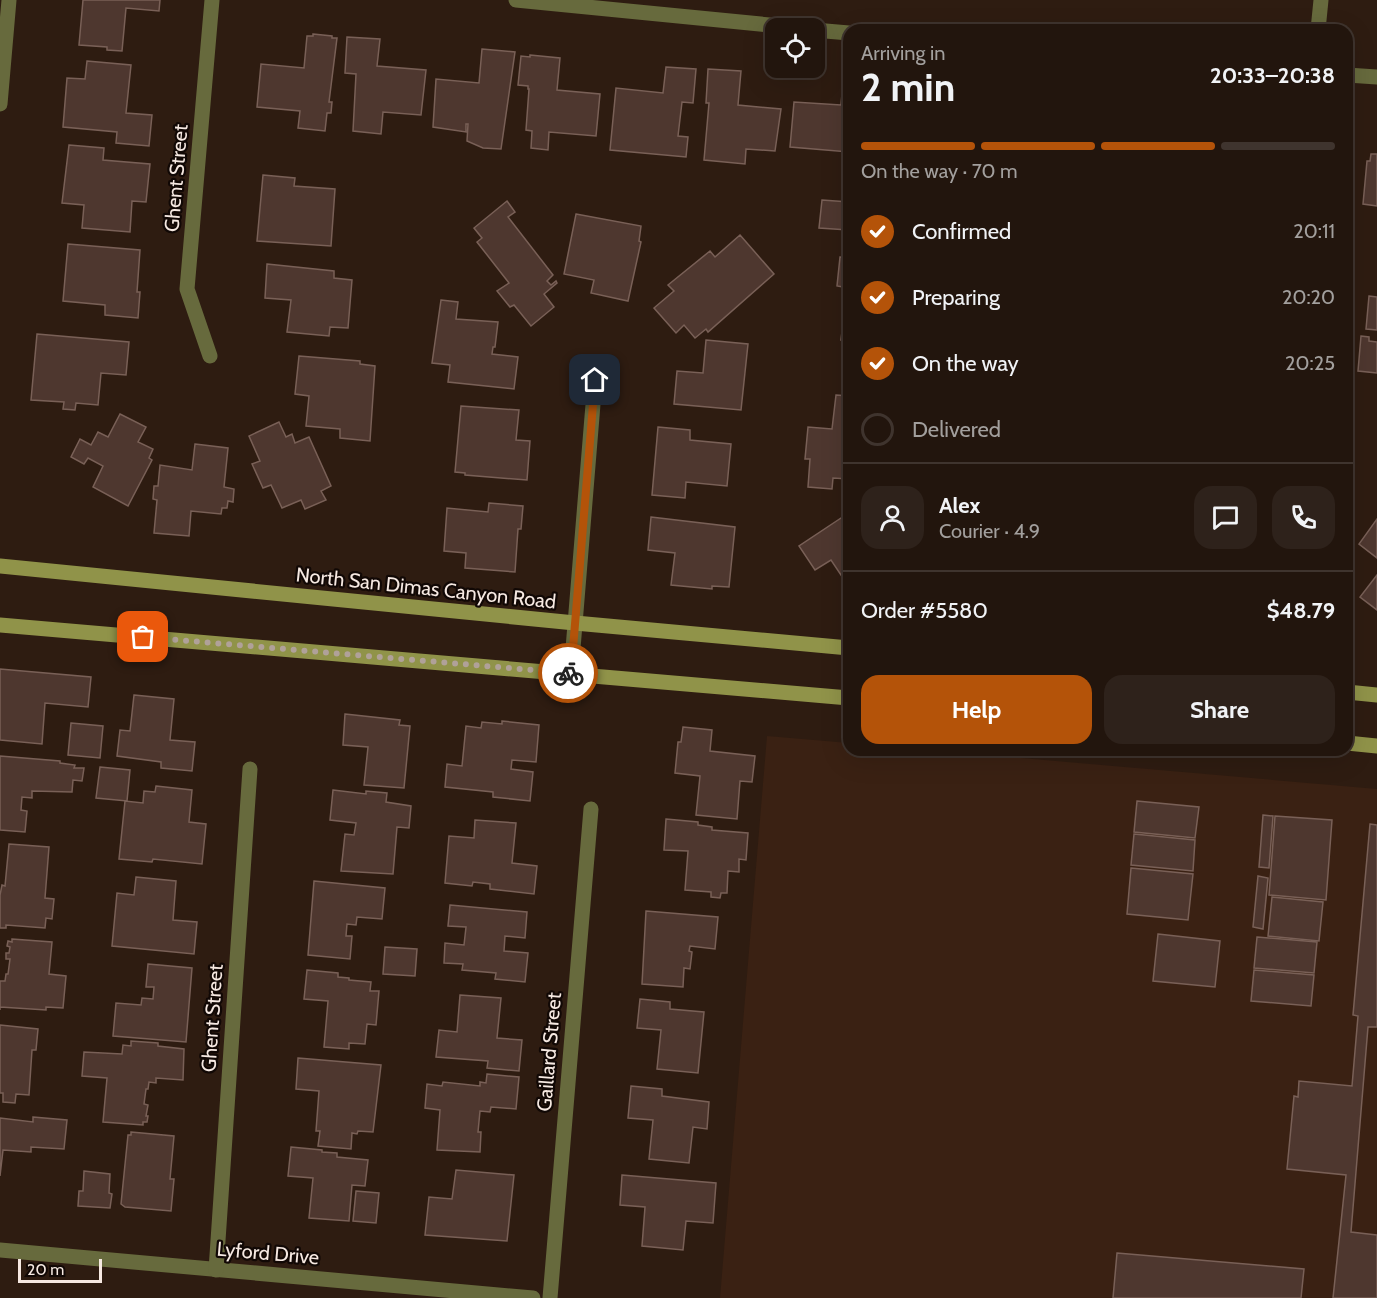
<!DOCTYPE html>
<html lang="en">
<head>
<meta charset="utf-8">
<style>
  body { margin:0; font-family:Cabin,sans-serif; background:#2e221b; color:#f1f3f6; height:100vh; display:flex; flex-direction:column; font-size:22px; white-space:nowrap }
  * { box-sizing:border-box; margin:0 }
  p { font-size:20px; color:#a29f9d }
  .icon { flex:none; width:33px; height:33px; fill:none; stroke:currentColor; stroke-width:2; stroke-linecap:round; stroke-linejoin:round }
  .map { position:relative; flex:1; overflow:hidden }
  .panel { position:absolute; left:843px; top:24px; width:510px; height:732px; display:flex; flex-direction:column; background:#22150d; border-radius:18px; box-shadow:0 6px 24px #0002,0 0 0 2px #3f342e }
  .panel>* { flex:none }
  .tools { position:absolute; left:765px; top:18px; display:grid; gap:12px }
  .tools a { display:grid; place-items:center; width:60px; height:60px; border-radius:12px; background:#22150d; box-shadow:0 6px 24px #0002,0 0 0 2px #3f342e; font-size:30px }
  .scale { position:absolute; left:18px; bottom:15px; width:84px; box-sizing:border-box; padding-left:6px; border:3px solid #f6e9e2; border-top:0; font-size:16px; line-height:21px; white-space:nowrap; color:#f6e9e2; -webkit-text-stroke:4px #110805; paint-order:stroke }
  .pin { position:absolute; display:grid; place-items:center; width:51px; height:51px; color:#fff; margin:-26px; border-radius:12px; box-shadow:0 3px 9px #0006 }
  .courier { position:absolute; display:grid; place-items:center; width:60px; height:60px; margin:-30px; border:4px solid #b45309; border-radius:50%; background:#fff; color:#222; box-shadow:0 2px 8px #0007 }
  .summary em { font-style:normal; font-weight:800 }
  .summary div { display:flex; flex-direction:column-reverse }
  .summary { display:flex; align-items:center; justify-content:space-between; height:102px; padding:0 18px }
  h1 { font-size:39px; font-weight:800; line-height:45px }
  .bar { display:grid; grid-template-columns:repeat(4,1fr); gap:9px 6px; align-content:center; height:72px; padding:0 18px }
  .bar i { height:8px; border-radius:4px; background:#3f342e }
  .bar .active { background:#b45309 }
  .bar p { grid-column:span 4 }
  .line { display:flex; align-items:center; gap:15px; padding:0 18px; border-top:2px solid #3f342e }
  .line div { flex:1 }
  .round { display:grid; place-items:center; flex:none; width:63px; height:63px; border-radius:18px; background:#2e221b }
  ol { padding:0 18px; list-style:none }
  li { display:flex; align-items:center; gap:18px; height:66px }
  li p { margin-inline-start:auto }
  li .icon { padding:6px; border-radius:50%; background:#b45309; color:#fff; stroke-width:4 }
  li:last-child { color:#a29f9d }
  li i { width:33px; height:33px; border:3px solid #3f342e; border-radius:50% }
  .action { display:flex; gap:12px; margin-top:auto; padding:12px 18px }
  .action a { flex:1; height:69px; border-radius:18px; background:#b45309; color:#fff; font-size:24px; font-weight:800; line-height:69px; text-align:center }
  .action a+a { background:#2e221b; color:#f1f3f6 }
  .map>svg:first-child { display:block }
</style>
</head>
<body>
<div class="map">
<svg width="1377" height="1298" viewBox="0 0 1377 1298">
  <rect width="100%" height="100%" fill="#2e1c11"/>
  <!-- built -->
  <path fill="#3a2113" d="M767,736L849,743V750H929L1377,789V1298H720Z"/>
  <!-- building -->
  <g fill="#4e372f" stroke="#796057" stroke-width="1.5">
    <path d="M83,0H160L159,11L126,8L122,51L107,50V47L79,45Z"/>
    <path d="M313,34L332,36V38H337L329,102H332L331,113H327L325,131L298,128L300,111L257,107L261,64L304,68L307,36H313Z"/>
    <path d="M347,37L380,39L377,66L426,70L421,115L383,112L381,134L353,131L356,74L345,73Z"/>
    <path d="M482,49L515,52L501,149L483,148L467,141L468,124H466V132L433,127L436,79L479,83Z"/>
    <path d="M530,55L560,58L557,90L600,94L596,136L549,132L548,150L531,148L532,131L526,130L529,89H528V86L518,85L521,56L530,57Z"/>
    <path d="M87,61L131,65L126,113L152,115L149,146L116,143L117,132L63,127L67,78L85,79Z"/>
    <path d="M666,67L696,69L693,103L682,102L678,136L688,137L686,157L610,150L616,88L663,93Z"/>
    <path d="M708,69L741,71L738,105L781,109L775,151L746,149L745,164L704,160L709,103H706Z"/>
    <path d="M843,82L849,83V152L790,147L794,102L841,105Z"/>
    <path d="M69,145L104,148L103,160L150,164L146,202L132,201L130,232L82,228L84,205L62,203Z"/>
    <path d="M1371,154H1377V206L1363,204L1367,161H1370Z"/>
    <path d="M263,175L295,178L294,186L335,189L331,246L257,241Z"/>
    <path d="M822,200L849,202L848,230L819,228Z"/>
    <path d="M507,201L515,212L508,217L553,275L547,281L551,285L556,281L557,283L544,294L554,307L531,326L514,305L510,307L497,291L509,283L477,242L482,238L474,228Z"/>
    <path d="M576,214L641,226L639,241L641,242L628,301L591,293L594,280L564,274Z"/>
    <path d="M740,235L774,274L708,332L706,329L695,338L684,325L676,333L654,308L674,291L668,285L710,251L715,257Z"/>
    <path d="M68,244L140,250L137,292H140L138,318L105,315V305L63,301Z"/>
    <path d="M840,257L849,258V288L837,286Z"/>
    <path d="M267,264L334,271V278L352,280L348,328L330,327L329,336L287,332L291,300L265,298Z"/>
    <path d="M1369,296L1377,297V330L1366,329Z"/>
    <path d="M441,300L458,302L456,319L498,322L495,347H493L492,354L518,357L514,389L448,382L450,365L432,363Z"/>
    <path d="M844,314L849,315V340H841Z"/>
    <path d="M37,334L129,342L126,375L101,373L98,405L76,403L75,410L63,409L64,402L31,400Z"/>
    <path d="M1361,336L1369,337V341L1377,342V373L1358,371Z"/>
    <path d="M706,340L748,344L741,410L674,404L677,371L703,373Z"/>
    <path d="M299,356L360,361V364L375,366L370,441L340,438V429L306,426L309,396L295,394Z"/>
    <path d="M836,395L849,396V479L833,478L832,489L808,487L810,459H805L808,427L832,429Z"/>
    <path d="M461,406L519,410L516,440L530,441L527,480L465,475V473L455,472Z"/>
    <path d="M120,414L146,427L138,442L153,449L149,458L152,460L128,506L93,487L103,466L88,458L84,464L71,457L80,439L91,445L98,432L108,437Z"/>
    <path d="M279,422L286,437L292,434L295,443L309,437L331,486L321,491L326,500L305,509L301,500L282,508L271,485L263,488L252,464L260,461L249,436Z"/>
    <path d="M658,427L690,430V440L731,444L727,486L686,482L685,498L652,495Z"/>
    <path d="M195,444L228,448L224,487L234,489L233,502L228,501L227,508H222L221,514L191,511L189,536L154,533L157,500L153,499L154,486H158L160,465L192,470Z"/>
    <path d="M489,503L523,506L521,529H518L515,572L465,568L466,553L444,551L447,508L488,512Z"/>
    <path d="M849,508V587L831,560L815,570L799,546L844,516L849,511Z"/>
    <path d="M651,517L735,527L729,587L712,586V589L671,585L675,553L648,550Z"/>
    <path d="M1377,519V558L1359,544Z"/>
    <path d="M1377,575V610L1360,597Z"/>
    <path d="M0,669L91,677L88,707L45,703L42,744L0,740Z"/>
    <path d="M134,695L174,699L170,740L195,742L192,771L161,768V762L117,756L120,730L130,731Z"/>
    <path d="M345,714L400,720L399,725L410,726L404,788L364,785L368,747L343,745Z"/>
    <path d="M502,721L539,725L536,762L512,760L511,769L533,772L530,801L493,797V792L445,787L447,764L462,766L466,726L481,728L482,722L502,724Z"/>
    <path d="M71,723L103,726L100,758L68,755Z"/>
    <path d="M683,727L712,730L710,751L755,756L752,782L740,781L737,819L696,815L700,776L675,773L678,742H681Z"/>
    <path d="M0,756L60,761V763L75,765L74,768H84L82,781L73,780L72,792L32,791V798L22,797L21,810L27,811L25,832L0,830Z"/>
    <path d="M100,767L130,770L127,801L96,798Z"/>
    <path d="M156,786L192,790L189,822L206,824L202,864L153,859L152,862L119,859L125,801L143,803L144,791L155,792Z"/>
    <path d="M333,790L366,794V791L387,793L386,802L411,806L409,828L397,827L393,874L341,871L345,834L354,835L356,823L330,820Z"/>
    <path d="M1137,801L1199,807L1195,838L1134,832Z"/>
    <path d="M1263,815L1273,816L1269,868L1259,867Z"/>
    <path d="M1275,816L1332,820L1326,900L1269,895Z"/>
    <path d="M666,819L698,822V825L712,827V830L748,833L746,860L739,859V872L728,871L727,893H721L720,898L711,897V892L685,890L688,851L664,850Z"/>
    <path d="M475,820L516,823L512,863L537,866L534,894L490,889V884L473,882L472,886L445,883L449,836L474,838Z"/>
    <path d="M1370,824L1377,825V1027H1368L1351,1232L1377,1235V1298H1333L1346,1175L1287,1169L1294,1096L1298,1097L1299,1081L1352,1086L1358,1016L1353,1015Z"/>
    <path d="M1134,834L1195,840L1193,871L1131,865Z"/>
    <path d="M9,844L49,847L45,898L54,899L52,919L46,918L45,928L6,925V928H0V895L2,885L5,886Z"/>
    <path d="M1131,868L1193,874L1188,920L1127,914Z"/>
    <path d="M1258,876L1268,878L1263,929L1253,927Z"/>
    <path d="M136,877L176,881L173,920L197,922L194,954L112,946L117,893L134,895Z"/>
    <path d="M314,881L385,888L382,919L357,917L356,925L347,924L346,936H352L350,959L308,955Z"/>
    <path d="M1272,897L1323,902L1319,941L1268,936Z"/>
    <path d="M450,905L527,912L525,938L505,936L504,951L528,953L525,982L495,979L496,973L462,970L463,964L444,963L445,943L464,945L466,927L448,926Z"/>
    <path d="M646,911L718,917L715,949L690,946L689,951L692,952L690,969L684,968L683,987L642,984Z"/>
    <path d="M1158,934L1220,941L1215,987L1153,981Z"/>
    <path d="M1257,937L1317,942L1314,973L1254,968Z"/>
    <path d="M12,939L52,942L49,974L66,976L63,1008L46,1007V1010L0,1007V1010V981H5L6,974H8L10,959H6V953H9L10,947L7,946L8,941L12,942Z"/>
    <path d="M385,947L417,949L415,976L383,974Z"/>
    <path d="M148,964L192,968L186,1042L113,1036L116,1003L141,1005L142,998L153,999L154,987H146Z"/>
    <path d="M307,970L338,973V977L349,978V980L371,982L370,991H379L376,1025L367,1024L365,1044L349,1043V1049L324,1047L328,1001L304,999Z"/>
    <path d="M1254,970L1314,975L1311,1006L1251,1001Z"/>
    <path d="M460,995L501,998L497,1038L522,1040L519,1071L487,1068L488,1061L436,1057L439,1030L457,1032Z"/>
    <path d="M640,999L670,1002V1009L704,1012L698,1073L657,1069L661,1030L637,1028Z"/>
    <path d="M0,1025L38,1029L36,1050H32L29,1095L16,1094L15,1103L3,1102V1093H0Z"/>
    <path d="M131,1041L158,1043V1046L184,1049L183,1080L156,1078V1083L149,1082L148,1089H146L144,1104L148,1105L146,1116H148L147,1122H143V1125L103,1122L107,1078L82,1076L84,1052L122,1054L123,1045L131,1046Z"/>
    <path d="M298,1058L381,1065L373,1132L358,1131L357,1134L352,1133L351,1149L318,1146L320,1131H316L319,1091L296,1089Z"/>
    <path d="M487,1074L519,1077L516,1109L491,1107L490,1112L480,1111L478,1132H481L480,1152L437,1150L440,1110L425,1108L427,1084L442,1086L443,1082L480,1086V1082L486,1083Z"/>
    <path d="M631,1086L662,1089V1096L709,1102L707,1129L693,1127L689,1163L649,1159L653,1120L628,1118Z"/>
    <path d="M33,1117L67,1120L64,1149L31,1147V1152L3,1150L0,1176V1118L33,1122Z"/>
    <path d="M131,1132L174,1136L170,1179H174L171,1211L125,1207L121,1204L128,1135H131Z"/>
    <path d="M291,1147L322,1150V1152L337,1153V1157L368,1160L365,1186L352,1185L349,1221L309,1218L313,1178L288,1176Z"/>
    <path d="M456,1170L514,1175L507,1241L425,1235L429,1197L452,1199Z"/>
    <path d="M84,1171L110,1174L109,1193L112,1194L110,1208L78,1206L79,1191H83Z"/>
    <path d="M622,1175L716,1183L713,1223L686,1221L683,1250L642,1246L645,1207L620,1205Z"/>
    <path d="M356,1191L379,1193L376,1223L353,1221Z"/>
    <path d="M1117,1253L1304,1269L1301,1298H1113Z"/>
  </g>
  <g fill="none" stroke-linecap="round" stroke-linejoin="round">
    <!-- minor -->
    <g stroke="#676a3d" stroke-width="15">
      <path d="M516,0L801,28"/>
      <path d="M814,30L849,33"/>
      <path d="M1318,30L1321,0"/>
      <path d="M1347,75L1377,77"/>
      <path d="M210,356L187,289L212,0"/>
      <path d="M571,673L595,380"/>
      <path d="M0,1250L533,1298"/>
      <path d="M216,1270L250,769"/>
      <path d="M550,1298L591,809"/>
    </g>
    <!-- tertiary -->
    <path stroke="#676a3d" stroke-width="15" d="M0,104L9,0"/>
    <!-- secondary -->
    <g stroke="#909349" stroke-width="15">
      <path d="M0,566L575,623L849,648"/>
      <path d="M0,625L849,698"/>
      <path d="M1347,692L1377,695"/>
      <path d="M1347,743L1377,746"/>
    </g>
  </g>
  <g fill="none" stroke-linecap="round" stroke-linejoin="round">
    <!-- done -->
    <path stroke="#b0a199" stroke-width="6" stroke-dasharray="0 10.8" d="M143,637L568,673"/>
    <!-- route -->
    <path stroke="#b45309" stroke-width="8" d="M568,673H571L595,380"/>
  </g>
  <g text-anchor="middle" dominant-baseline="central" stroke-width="4.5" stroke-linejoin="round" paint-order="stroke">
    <!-- street labels -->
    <g font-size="20" fill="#f6e9e2" stroke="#110805">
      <text transform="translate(176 178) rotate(-85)">Ghent Street</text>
      <text transform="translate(426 588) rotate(6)">North San Dimas Canyon Road</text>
      <text transform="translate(212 1018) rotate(-86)">Ghent Street</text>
      <text transform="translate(549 1052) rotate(-85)">Gaillard Street</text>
      <text transform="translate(268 1253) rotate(5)">Lyford Drive</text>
    </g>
  </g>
</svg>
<div class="tools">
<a><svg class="icon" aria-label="locate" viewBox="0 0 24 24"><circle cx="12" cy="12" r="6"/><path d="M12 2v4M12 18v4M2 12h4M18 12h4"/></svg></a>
</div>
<div class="scale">20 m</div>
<div class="pin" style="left:143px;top:637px;background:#ea580c"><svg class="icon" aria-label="bag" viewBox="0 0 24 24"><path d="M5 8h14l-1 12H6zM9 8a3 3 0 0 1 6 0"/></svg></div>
<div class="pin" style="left:595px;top:380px;background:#1f2937"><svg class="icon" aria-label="home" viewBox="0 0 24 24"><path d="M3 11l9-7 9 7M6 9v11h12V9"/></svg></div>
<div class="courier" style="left:568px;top:673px"><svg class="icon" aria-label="bike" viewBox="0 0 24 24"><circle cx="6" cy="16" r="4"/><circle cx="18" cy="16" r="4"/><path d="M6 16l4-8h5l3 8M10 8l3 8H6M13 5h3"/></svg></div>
<section class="panel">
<div class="summary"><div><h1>2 min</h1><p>Arriving in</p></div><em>20:33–20:38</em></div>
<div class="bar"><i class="active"></i><i class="active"></i><i class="active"></i><i></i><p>On the way · 70 m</p></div>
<ol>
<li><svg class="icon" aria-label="check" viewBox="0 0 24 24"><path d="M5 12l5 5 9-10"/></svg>Confirmed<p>20:11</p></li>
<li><svg class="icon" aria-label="check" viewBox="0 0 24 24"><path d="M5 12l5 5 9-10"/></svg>Preparing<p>20:20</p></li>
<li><svg class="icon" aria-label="check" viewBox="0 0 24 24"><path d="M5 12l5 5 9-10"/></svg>On the way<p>20:25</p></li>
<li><i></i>Delivered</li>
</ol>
<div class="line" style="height:108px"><a class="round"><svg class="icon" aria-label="person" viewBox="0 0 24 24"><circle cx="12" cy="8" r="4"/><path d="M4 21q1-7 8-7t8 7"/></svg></a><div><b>Alex</b><p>Courier · 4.9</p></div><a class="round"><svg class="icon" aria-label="chat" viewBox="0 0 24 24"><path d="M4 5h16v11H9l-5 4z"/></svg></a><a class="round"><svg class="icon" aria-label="phone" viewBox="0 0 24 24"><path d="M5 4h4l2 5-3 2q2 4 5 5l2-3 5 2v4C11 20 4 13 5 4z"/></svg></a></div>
<div class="line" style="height:78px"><div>Order #5580</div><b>$48.79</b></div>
<div class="action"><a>Help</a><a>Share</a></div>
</section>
</div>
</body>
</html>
